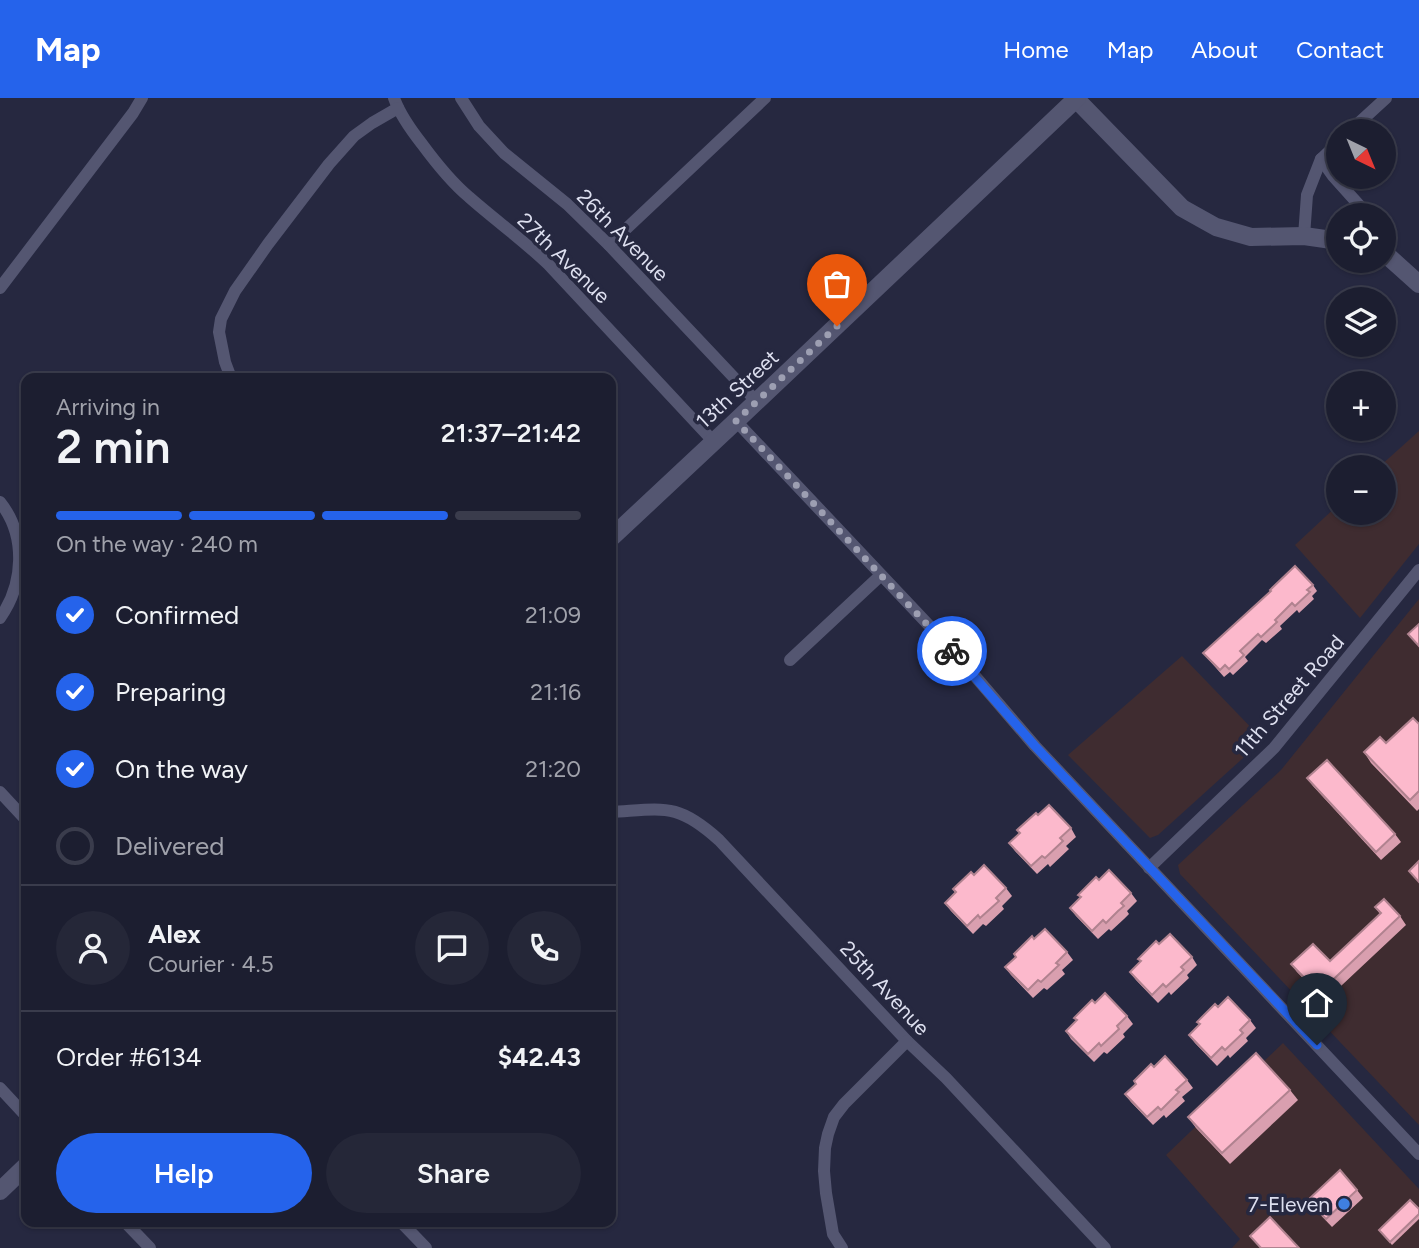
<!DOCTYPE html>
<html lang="en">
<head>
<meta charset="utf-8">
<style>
  body { margin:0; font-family:Figtree,sans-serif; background:#252738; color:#f1f3f6; height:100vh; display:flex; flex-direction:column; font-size:26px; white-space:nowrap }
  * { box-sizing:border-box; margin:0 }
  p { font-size:23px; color:#a0a2ab }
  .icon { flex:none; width:38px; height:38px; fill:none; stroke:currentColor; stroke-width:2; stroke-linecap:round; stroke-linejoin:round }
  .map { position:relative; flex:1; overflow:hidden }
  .side { position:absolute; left:21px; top:275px; width:595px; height:854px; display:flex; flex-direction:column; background:#1c1e30; border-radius:14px; box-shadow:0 2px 5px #0004,0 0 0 2px #3a3c4c }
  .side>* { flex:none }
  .needle { width:46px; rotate:137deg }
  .buttons { position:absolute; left:1326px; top:21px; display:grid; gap:14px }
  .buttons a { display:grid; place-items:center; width:70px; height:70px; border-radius:50%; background:#1c1e30; box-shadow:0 2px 5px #0004,0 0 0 2px #3a3c4c; font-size:35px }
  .pin { position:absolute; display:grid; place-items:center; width:60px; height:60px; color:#fff; margin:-72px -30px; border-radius:50% 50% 50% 0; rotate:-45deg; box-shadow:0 0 7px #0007 }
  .pin .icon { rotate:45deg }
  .courier { position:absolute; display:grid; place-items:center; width:70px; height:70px; margin:-35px; border:5px solid #2563eb; border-radius:50%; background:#fff; color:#222; box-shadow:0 2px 9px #0007 }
  .head em { font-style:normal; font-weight:600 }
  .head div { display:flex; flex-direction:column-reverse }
  .head { display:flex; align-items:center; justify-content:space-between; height:119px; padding:0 35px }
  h1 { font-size:46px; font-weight:600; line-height:52px }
  .bar { display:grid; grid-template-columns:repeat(4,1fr); gap:10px 7px; align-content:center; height:84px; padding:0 35px }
  .bar i { height:9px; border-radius:5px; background:#3a3c4c }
  .bar .on { background:#2563eb }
  .bar p { grid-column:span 4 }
  .line { display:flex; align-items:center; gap:18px; padding:0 35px; border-top:2px solid #3a3c4c }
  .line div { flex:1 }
  .round { display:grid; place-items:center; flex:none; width:74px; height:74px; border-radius:37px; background:#252738 }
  ol { padding:0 35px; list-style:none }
  li { display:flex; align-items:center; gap:21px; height:77px }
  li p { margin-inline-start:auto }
  li .icon { padding:7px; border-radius:50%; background:#2563eb; color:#fff; stroke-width:4 }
  li:last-child { color:#a0a2ab }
  li i { width:38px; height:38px; border:4px solid #3a3c4c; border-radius:50% }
  .action { display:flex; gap:14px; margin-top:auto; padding:14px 35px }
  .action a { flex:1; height:80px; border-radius:42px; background:#2563eb; color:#fff; font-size:28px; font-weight:600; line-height:80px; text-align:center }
  .action a+a { background:#252738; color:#f1f3f6 }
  header { display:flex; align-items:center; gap:42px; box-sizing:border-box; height:98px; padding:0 35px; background:#2563eb; color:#fff }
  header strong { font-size:33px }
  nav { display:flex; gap:38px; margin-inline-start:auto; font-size:24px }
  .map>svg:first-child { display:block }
</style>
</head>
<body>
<header>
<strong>Map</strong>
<nav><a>Home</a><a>Map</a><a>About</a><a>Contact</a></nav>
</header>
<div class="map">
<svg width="1419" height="1150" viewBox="0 0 1419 1150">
  <rect width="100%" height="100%" fill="#262840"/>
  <!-- commercial -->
  <g fill="#3f2c30">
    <path d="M1419,333V446L1360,520L1295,447L1339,406V415H1384V369H1379Z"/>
    <path d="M1419,501V1027L1180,776L1178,767L1281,672Z"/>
    <path d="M1182,558L1263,642L1158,737L1150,740L1068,657Z"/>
    <path d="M1283,945L1419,1091V1150H1232L1240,1141L1166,1057Z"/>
  </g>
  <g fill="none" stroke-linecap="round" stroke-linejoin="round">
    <!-- street -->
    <g stroke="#545671" stroke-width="12">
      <path d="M394,0C400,17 411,32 422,46C436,65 451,84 469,99C495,122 523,142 548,166L714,344"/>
      <path d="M461,0L479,28L504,55L567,106L609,147L757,304"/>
      <path d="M1350,33L1386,0"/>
      <path d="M1321,61L1333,78L1368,117"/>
      <path d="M1384,135L1390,160"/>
      <path d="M1304,138L1307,97L1321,61L1339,44"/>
      <path d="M609,147L765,0"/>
      <path d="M0,190L133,15L142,0"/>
      <path d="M231,280L225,264L219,234L221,221L235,193L268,146L329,66L354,38L372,25L398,10"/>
      <path d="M736,323L956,556L1035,648L1419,1056"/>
      <path d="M0,404C27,438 24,486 0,520"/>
      <path d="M790,562L880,478"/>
      <path d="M0,694L26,722"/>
      <path d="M611,714C664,711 677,704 719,742L907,943L946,980L1105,1150"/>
      <path d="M1149,770L1274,650L1419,472"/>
      <path d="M0,990L26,1018"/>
      <path d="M125,1124L150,1150"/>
      <path d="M401,1124L426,1150"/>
      <path d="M842,1150L833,1136L826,1095L824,1073L825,1050L828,1036L834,1019L844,1006L907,943"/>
    </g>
    <!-- secondary -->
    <g stroke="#545671" stroke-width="18">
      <path d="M1075,0L1182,110L1216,129L1251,139L1304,138L1339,143"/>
      <path d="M1384,158L1390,160L1419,186"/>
      <path d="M611,440L736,323L1077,0"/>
      <path d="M0,1093L26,1068"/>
    </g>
  </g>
  <!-- wall -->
  <g fill="#d99faf">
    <path d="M1313,487L1317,493L1312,498L1314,501L1299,515L1297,512L1280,528L1282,531L1266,545L1262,542L1245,559L1248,563L1233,577L1230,574L1224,579L1203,555Z"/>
    <path d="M1419,626V711L1417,713L1371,665L1364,654L1386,645Z"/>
    <path d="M1307,680L1395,736L1401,744L1381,762L1313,688Z"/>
    <path d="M1071,730L1076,739L1066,748L1069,751L1050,769L1048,766L1037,776L1015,753L1009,745L1020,735L1017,732Z"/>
    <path d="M974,777L1006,790L1012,798L1002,808L1004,811L986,828L983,826L973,836L951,813L945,805L955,795L953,791Z"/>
    <path d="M1099,782L1131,795L1137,803L1127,813L1129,816L1124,821L1111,833L1109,831L1098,841L1076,818L1070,810Z"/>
    <path d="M1375,809L1400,818L1406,827L1325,903L1297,874L1291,866L1330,863L1380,816Z"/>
    <path d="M1034,841L1067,854L1073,862L1062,872L1065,876L1047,892L1044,890L1033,900L1011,877L1005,869Z"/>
    <path d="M1159,846L1192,859L1197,867L1187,877L1189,880L1171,897L1169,894L1158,905L1136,882L1130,874Z"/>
    <path d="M1095,905L1127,918L1133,926L1123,936L1125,939L1107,956L1104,954L1094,964L1071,941L1066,933Z"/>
    <path d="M1218,909L1250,922L1256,930L1246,940L1248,943L1230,960L1228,957L1217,968L1195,945L1189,937L1199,927L1197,924Z"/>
    <path d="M1154,969L1187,982L1193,990L1182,999L1185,1003L1166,1020L1164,1017L1153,1027L1131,1004L1125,996Z"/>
    <path d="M1290,992L1298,1002L1230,1066L1196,1030L1188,1019Z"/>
    <path d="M1357,1092L1363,1100L1332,1129L1314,1110L1308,1102Z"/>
    <path d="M1419,1111V1121L1392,1147L1381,1134Z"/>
  </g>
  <!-- building -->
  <g fill="#fcb9cc" stroke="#b0828f" stroke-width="2">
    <path d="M1295,468L1313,487L1307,492L1310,494L1295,508L1292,505L1275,522L1277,524L1261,539L1258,536L1240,553L1244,557L1229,571L1225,567L1220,572L1203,555L1271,493L1270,492Z"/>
    <path d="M1419,526V548L1408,536Z"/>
    <path d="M1413,620L1419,626V693L1410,702L1364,654L1380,639L1386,645Z"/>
    <path d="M1327,662L1395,736L1376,754L1307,680Z"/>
    <path d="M1049,707L1071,730L1060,740L1063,743L1045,760L1042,758L1031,768L1009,745L1020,735L1017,732L1036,715L1038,717Z"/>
    <path d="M1419,763V784L1409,773Z"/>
    <path d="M984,767L1006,790L996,800L999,803L980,820L978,817L967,828L945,805L956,794L953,791L971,774L974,777Z"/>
    <path d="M1109,772L1131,795L1121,805L1124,808L1118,813L1106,825L1103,822L1092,833L1070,810L1081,799L1078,797L1096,779L1099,782Z"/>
    <path d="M1384,801L1400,818L1319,895L1291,866L1313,846L1330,863L1381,815L1375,809Z"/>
    <path d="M1045,831L1067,854L1056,865L1059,867L1041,884L1038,882L1028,892L1005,869L1016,859L1014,856L1032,838L1034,841Z"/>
    <path d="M1170,836L1192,859L1181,869L1184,872L1166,889L1163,886L1152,897L1130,874L1141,863L1138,861L1156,843L1159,846Z"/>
    <path d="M1105,895L1127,918L1117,928L1119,931L1101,948L1099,945L1088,956L1066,933L1077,922L1074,920L1092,902L1095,905Z"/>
    <path d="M1228,899L1250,922L1240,932L1243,935L1225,952L1222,949L1211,960L1189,937L1200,926L1197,924L1215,906L1218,909Z"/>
    <path d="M1256,955L1290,992L1222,1055L1188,1019Z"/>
    <path d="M1165,958L1187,982L1176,992L1179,994L1161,1012L1158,1009L1147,1019L1125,996L1136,986L1134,983L1151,966L1154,969Z"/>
    <path d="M1340,1072L1357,1092L1326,1121L1308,1102Z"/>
    <path d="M1410,1102L1419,1111V1116L1390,1144L1379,1132Z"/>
    <path d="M1270,1119L1299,1150H1261L1250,1138Z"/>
  </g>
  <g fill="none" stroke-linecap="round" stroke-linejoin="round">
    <!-- done -->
    <path stroke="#9d9fb2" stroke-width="7" stroke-dasharray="0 12.6" d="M837,228L736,323L952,553"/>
    <!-- route -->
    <path stroke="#2563eb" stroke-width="9" d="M952,553L1035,648L1317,947"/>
  </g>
  <!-- markers -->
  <circle fill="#3f7fe0" stroke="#262840" stroke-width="2.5" cx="1344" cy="1106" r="7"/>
  <g text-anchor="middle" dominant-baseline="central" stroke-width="7" stroke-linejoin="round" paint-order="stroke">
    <!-- street labels -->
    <g font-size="21" fill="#dddfef" stroke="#262840">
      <text transform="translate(623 137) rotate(45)">26th Avenue</text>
      <text transform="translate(564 160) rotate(44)">27th Avenue</text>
      <text transform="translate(737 291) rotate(-43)">13th Street</text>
      <text transform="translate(1289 598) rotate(-49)">11th Street Road</text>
      <text transform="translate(885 890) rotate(47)">25th Avenue</text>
    </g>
    <!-- poi labels -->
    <g font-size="21" fill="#dddfef" stroke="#262840" text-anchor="end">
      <text x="1330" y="1106">7-Eleven</text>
    </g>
  </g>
</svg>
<div class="buttons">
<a><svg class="needle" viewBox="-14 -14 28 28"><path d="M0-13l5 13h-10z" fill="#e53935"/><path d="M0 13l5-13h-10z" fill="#a0a2ab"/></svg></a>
<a><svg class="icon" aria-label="locate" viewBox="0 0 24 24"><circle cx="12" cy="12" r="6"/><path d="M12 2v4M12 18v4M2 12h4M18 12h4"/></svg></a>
<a><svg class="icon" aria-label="layers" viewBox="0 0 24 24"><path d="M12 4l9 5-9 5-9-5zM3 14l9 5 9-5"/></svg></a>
<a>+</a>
<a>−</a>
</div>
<div class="pin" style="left:837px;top:228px;background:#ea580c"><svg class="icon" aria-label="bag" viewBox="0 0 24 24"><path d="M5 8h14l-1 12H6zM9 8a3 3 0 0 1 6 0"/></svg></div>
<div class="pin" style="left:1317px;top:947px;background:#1f2937"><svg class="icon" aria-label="home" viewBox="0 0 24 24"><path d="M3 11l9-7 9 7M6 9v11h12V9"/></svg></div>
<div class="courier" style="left:952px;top:553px"><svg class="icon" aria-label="bike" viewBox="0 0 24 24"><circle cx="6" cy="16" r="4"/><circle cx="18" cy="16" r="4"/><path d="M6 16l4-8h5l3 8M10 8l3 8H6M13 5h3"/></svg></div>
<section class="side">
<div class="head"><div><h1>2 min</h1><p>Arriving in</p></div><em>21:37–21:42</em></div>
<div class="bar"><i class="on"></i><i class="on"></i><i class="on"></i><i></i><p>On the way · 240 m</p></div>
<ol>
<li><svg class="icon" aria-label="check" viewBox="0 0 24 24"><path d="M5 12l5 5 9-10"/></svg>Confirmed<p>21:09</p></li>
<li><svg class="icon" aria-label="check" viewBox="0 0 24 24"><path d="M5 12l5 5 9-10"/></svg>Preparing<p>21:16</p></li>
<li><svg class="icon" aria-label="check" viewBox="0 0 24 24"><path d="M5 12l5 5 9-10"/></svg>On the way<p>21:20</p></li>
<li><i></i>Delivered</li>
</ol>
<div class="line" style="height:126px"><a class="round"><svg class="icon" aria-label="person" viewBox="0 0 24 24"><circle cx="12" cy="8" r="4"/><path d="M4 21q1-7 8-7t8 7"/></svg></a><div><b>Alex</b><p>Courier · 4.5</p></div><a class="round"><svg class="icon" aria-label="chat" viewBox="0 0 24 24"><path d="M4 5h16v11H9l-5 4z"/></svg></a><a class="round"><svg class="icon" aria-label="phone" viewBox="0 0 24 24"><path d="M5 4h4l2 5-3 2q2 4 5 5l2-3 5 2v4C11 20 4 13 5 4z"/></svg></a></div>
<div class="line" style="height:91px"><div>Order #6134</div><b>$42.43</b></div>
<div class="action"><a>Help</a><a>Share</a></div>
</section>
</div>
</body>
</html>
